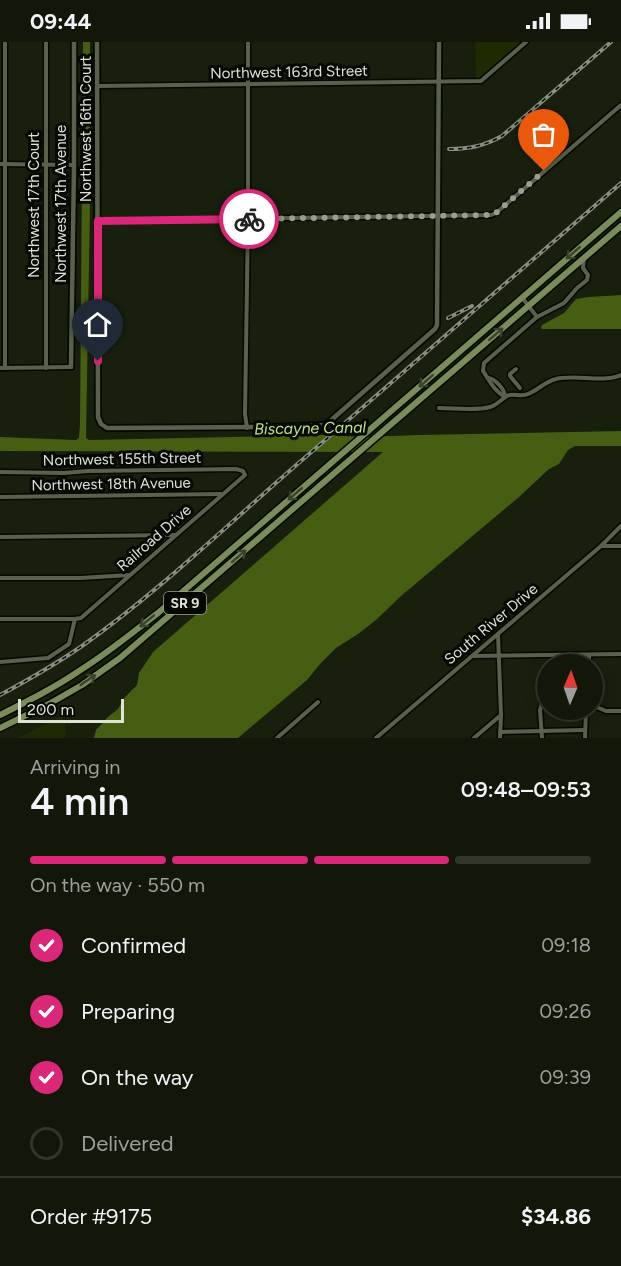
<!DOCTYPE html>
<html lang="en">
<head>
<meta charset="utf-8">
<style>
  body { margin:0; font-family:Figtree,sans-serif; background:#1f2418; color:#f1f3f6; height:100vh; display:flex; flex-direction:column; font-size:22px; white-space:nowrap }
  * { box-sizing:border-box; margin:0 }
  p { font-size:20px; color:#9c9f9c }
  .icon { flex:none; width:33px; height:33px; fill:none; stroke:currentColor; stroke-width:2; stroke-linecap:round; stroke-linejoin:round }
  .map { position:relative; height:696px; overflow:hidden }
  .details { display:flex; flex-direction:column; background:#12170a; flex:1 }
  .details>* { flex:none }
  .needle { width:39px; rotate:2deg }
  .controls { position:absolute; left:537px; top:612px; display:grid; gap:12px }
  .controls a { display:grid; place-items:center; width:66px; height:66px; border-radius:50%; background:#12170a; box-shadow:0 3px 15px #0003,0 0 0 2px #31362b; font-size:30px }
  .scale { position:absolute; left:18px; bottom:15px; width:106px; box-sizing:border-box; padding-left:6px; border:3px solid #dee3d7; border-top:0; font-size:16px; line-height:21px; white-space:nowrap; color:#dee3d7; -webkit-text-stroke:4px #050803; paint-order:stroke }
  .pin { position:absolute; display:grid; place-items:center; width:51px; height:51px; color:#fff; margin:-62px -26px; border-radius:50% 50% 50% 0; rotate:-45deg; box-shadow:0 0 6px #0007 }
  .pin .icon { rotate:45deg }
  .courier { position:absolute; display:grid; place-items:center; width:60px; height:60px; margin:-30px; border:4px solid #db2777; border-radius:50%; background:#fff; color:#222; box-shadow:0 2px 8px #0007 }
  .head em { font-style:normal; font-weight:600 }
  .head div { display:flex; flex-direction:column-reverse }
  .head { display:flex; align-items:center; justify-content:space-between; height:102px; padding:0 30px }
  h1 { font-size:39px; font-weight:600; line-height:45px }
  .bar { display:grid; grid-template-columns:repeat(4,1fr); gap:9px 6px; align-content:center; height:72px; padding:0 30px }
  .bar i { height:8px; border-radius:4px; background:#31362b }
  .bar .current { background:#db2777 }
  .bar p { grid-column:span 4 }
  .line { display:flex; align-items:center; gap:15px; padding:0 30px; border-top:2px solid #31362b }
  .line div { flex:1 }
  ol { padding:0 30px; list-style:none }
  li { display:flex; align-items:center; gap:18px; height:66px }
  li p { margin-inline-start:auto }
  li .icon { padding:6px; border-radius:50%; background:#db2777; color:#fff; stroke-width:4 }
  li:last-child { color:#9c9f9c }
  li i { width:33px; height:33px; border:3px solid #31362b; border-radius:50% }
  .status { display:flex; justify-content:space-between; align-items:center; height:42px; padding:0 30px; background:#12170a; direction:ltr }
  .status svg { height:16px; fill:currentColor }
  .map>svg:first-child { display:block }
</style>
</head>
<body>
<div class="status"><b>09:44</b><svg viewBox="0 0 49 12"><path d="M0 12V9h3v3zM5 12V6h3v6zM10 12V3h3v9zM15 12V0h3v12zM26 1h20v11H26zM47 4h2v5h-2z"/></svg></div>
<div class="map">
<svg width="621" height="696" viewBox="0 0 621 696">
  <rect width="100%" height="100%" fill="#181f0d"/>
  <!-- green -->
  <g fill="#1e2b02">
    <path d="M475,0H521L481,36H476Z"/>
    <path d="M61,674L65,681V696H18Z"/>
  </g>
  <!-- water -->
  <g fill="#465e11">
    <path d="M83,0H90V164L86,396L89,398L324,393L364,395L418,393L621,389V404H575L568,408L559,422L549,427L519,455L401,554L376,578L358,592L336,606L320,622L307,638L238,696H94L96,688L108,675L118,667L125,655L137,643L139,631L153,610L383,410L0,409V395L76,398L79,396L80,382Z"/>
    <path d="M621,253V287H542L541,286L542,283L564,271L576,257L588,255Z"/>
  </g>
  <g fill="none" stroke-linecap="round" stroke-linejoin="round">
    <!-- minor casing -->
    <g stroke="#040900" stroke-width="7">
      <g id="minor">
        <path d="M97,44L481,39L526,0"/>
        <path d="M0,122L74,123"/>
        <path d="M98,179L491,173L496,171L621,63"/>
        <path d="M523,255L524,258L537,275"/>
        <path d="M0,326L71,325"/>
        <path d="M5,326V0"/>
        <path d="M46,326V0"/>
        <path d="M516,327L510,332V334L520,346"/>
        <path d="M488,336C496,337 504,347 505,354"/>
        <path d="M505,355C493,348 490,339 483,329L484,321L537,275L564,261L577,246L587,238L588,233L583,226L584,216"/>
        <path d="M439,366C454,366 476,369 490,365C499,363 503,354 510,353C516,352 522,355 528,352C538,348 546,339 556,337C576,332 603,341 621,333"/>
        <path d="M247,386L245,372L248,178V0"/>
        <path d="M0,430L64,431L88,429L236,427L243,429L245,433L81,576L75,577H0"/>
        <path d="M0,455L221,452"/>
        <path d="M0,495L176,493"/>
        <path d="M601,504H621"/>
        <path d="M0,536H80L130,533"/>
        <path d="M498,592L501,673L500,696"/>
        <path d="M472,614L621,612"/>
        <path d="M0,620L48,616L69,602L75,577"/>
        <path d="M589,622V613"/>
        <path d="M592,663L606,669H621"/>
        <path d="M500,690L585,688"/>
        <path d="M277,696L318,660"/>
        <path d="M376,696L601,504L621,484"/>
        <path d="M474,696L501,673"/>
        <path d="M542,696L540,668L548,642"/>
        <path d="M585,696L586,668"/>
      </g>
    </g>
    <!-- tertiary casing -->
    <g stroke="#040900" stroke-width="8">
      <g id="tertiary">
        <path d="M97,0L98,375L101,382L107,386L271,385L323,383L329,380L435,287L437,283L439,0"/>
        <path d="M71,325L74,123V0"/>
      </g>
    </g>
    <!-- primary casing -->
    <g stroke="#040900" stroke-width="9">
      <g id="primary">
        <path d="M0,673C28,659 56,645 82,627C109,610 133,590 158,571L621,170"/>
        <path d="M0,686L49,662L82,643L120,616L621,184"/>
      </g>
    </g>
    <!-- minor -->
    <use href="#minor" stroke="#59614d" stroke-width="4"/>
    <!-- tertiary -->
    <use href="#tertiary" stroke="#59614d" stroke-width="4.5"/>
    <!-- primary -->
    <use href="#primary" stroke="#798c5a" stroke-width="6"/>
    <!-- rail casing -->
    <g stroke="#878d7f" stroke-width="4">
      <g id="rail">
        <path d="M449,107C469,107 484,104 502,94L611,0"/>
        <path d="M448,276L472,264"/>
        <path d="M0,653C28,638 56,622 82,604C154,553 219,491 286,432C398,335 510,238 621,141"/>
      </g>
    </g>
    <!-- rail -->
    <use href="#rail" stroke="#050803" stroke-width="1.5" stroke-dasharray="4.5" stroke-linecap="butt"/>
  </g>
  <!-- one-way arrows -->
  <defs><path id="oneway-shaft" d="M-6 0H5M1.5-3L5.5 0L1.5 3" fill="none" stroke-width="1.6" stroke-linecap="round" stroke-linejoin="round" transform="scale(1.5)"/></defs>
  <g stroke="#39432a">
    <use href="#oneway-shaft" transform="translate(573 211) rotate(139)"/>
    <use href="#oneway-shaft" transform="translate(496 292) rotate(-41)"/>
    <use href="#oneway-shaft" transform="translate(426 339) rotate(139)"/>
    <use href="#oneway-shaft" transform="translate(295 452) rotate(139)"/>
    <use href="#oneway-shaft" transform="translate(239 514) rotate(-41)"/>
    <use href="#oneway-shaft" transform="translate(147 579) rotate(141)"/>
    <use href="#oneway-shaft" transform="translate(88 638) rotate(-34)"/>
  </g>
  <g fill="none" stroke-linecap="round" stroke-linejoin="round">
    <!-- done -->
    <path stroke="#999e90" stroke-width="6" stroke-dasharray="0 10.8" d="M249,177L491,173L496,171L544,129"/>
    <!-- route -->
    <path stroke="#db2777" stroke-width="8" d="M98,319V179L249,177"/>
  </g>
  <g text-anchor="middle" dominant-baseline="central" stroke-width="6" stroke-linejoin="round" paint-order="stroke">
    <!-- shield labels -->
    <rect fill="#050803" stroke="#9da197" stroke-width="1.5" x="164" y="550" width="42" height="22" rx="4.5"/>
    <g font-size="14" font-weight="bold" fill="#dee3d7">
      <text x="185" y="561">SR 9</text>
    </g>
    <!-- street labels -->
    <g font-size="15" fill="#dee3d7" stroke="#050803">
      <text transform="translate(289 30) rotate(-1)">Northwest 163rd Street</text>
      <text transform="translate(86 87) rotate(-90)">Northwest 16th Court</text>
      <text transform="translate(61 162) rotate(-90)">Northwest 17th Avenue</text>
      <text transform="translate(34 163) rotate(-90)">Northwest 17th Court</text>
      <text transform="translate(122 417) rotate(-1)">Northwest 155th Street</text>
      <text transform="translate(111 442) rotate(-1)">Northwest 18th Avenue</text>
      <text transform="translate(154 496) rotate(-41)">Railroad Drive</text>
      <text transform="translate(491 582) rotate(-40)">South River Drive</text>
    </g>
    <!-- water labels -->
    <g font-size="16" font-style="italic" fill="#bfe581" stroke="#050803">
      <text transform="translate(310 386) rotate(-1)">Biscayne Canal</text>
    </g>
  </g>
</svg>
<div class="controls">
<a><svg class="needle" viewBox="-14 -14 28 28"><path d="M0-13l5 13h-10z" fill="#e53935"/><path d="M0 13l5-13h-10z" fill="#9c9f9c"/></svg></a>
</div>
<div class="scale">200 m</div>
<div class="pin" style="left:544px;top:129px;background:#ea580c"><svg class="icon" aria-label="bag" viewBox="0 0 24 24"><path d="M5 8h14l-1 12H6zM9 8a3 3 0 0 1 6 0"/></svg></div>
<div class="pin" style="left:98px;top:319px;background:#1f2937"><svg class="icon" aria-label="home" viewBox="0 0 24 24"><path d="M3 11l9-7 9 7M6 9v11h12V9"/></svg></div>
<div class="courier" style="left:249px;top:177px"><svg class="icon" aria-label="bike" viewBox="0 0 24 24"><circle cx="6" cy="16" r="4"/><circle cx="18" cy="16" r="4"/><path d="M6 16l4-8h5l3 8M10 8l3 8H6M13 5h3"/></svg></div>
</div>
<section class="details">
<div class="head"><div><h1>4 min</h1><p>Arriving in</p></div><em>09:48–09:53</em></div>
<div class="bar"><i class="current"></i><i class="current"></i><i class="current"></i><i></i><p>On the way · 550 m</p></div>
<ol>
<li><svg class="icon" aria-label="check" viewBox="0 0 24 24"><path d="M5 12l5 5 9-10"/></svg>Confirmed<p>09:18</p></li>
<li><svg class="icon" aria-label="check" viewBox="0 0 24 24"><path d="M5 12l5 5 9-10"/></svg>Preparing<p>09:26</p></li>
<li><svg class="icon" aria-label="check" viewBox="0 0 24 24"><path d="M5 12l5 5 9-10"/></svg>On the way<p>09:39</p></li>
<li><i></i>Delivered</li>
</ol>
<div class="line" style="height:78px"><div>Order #9175</div><b>$34.86</b></div>
</section>
</body>
</html>
